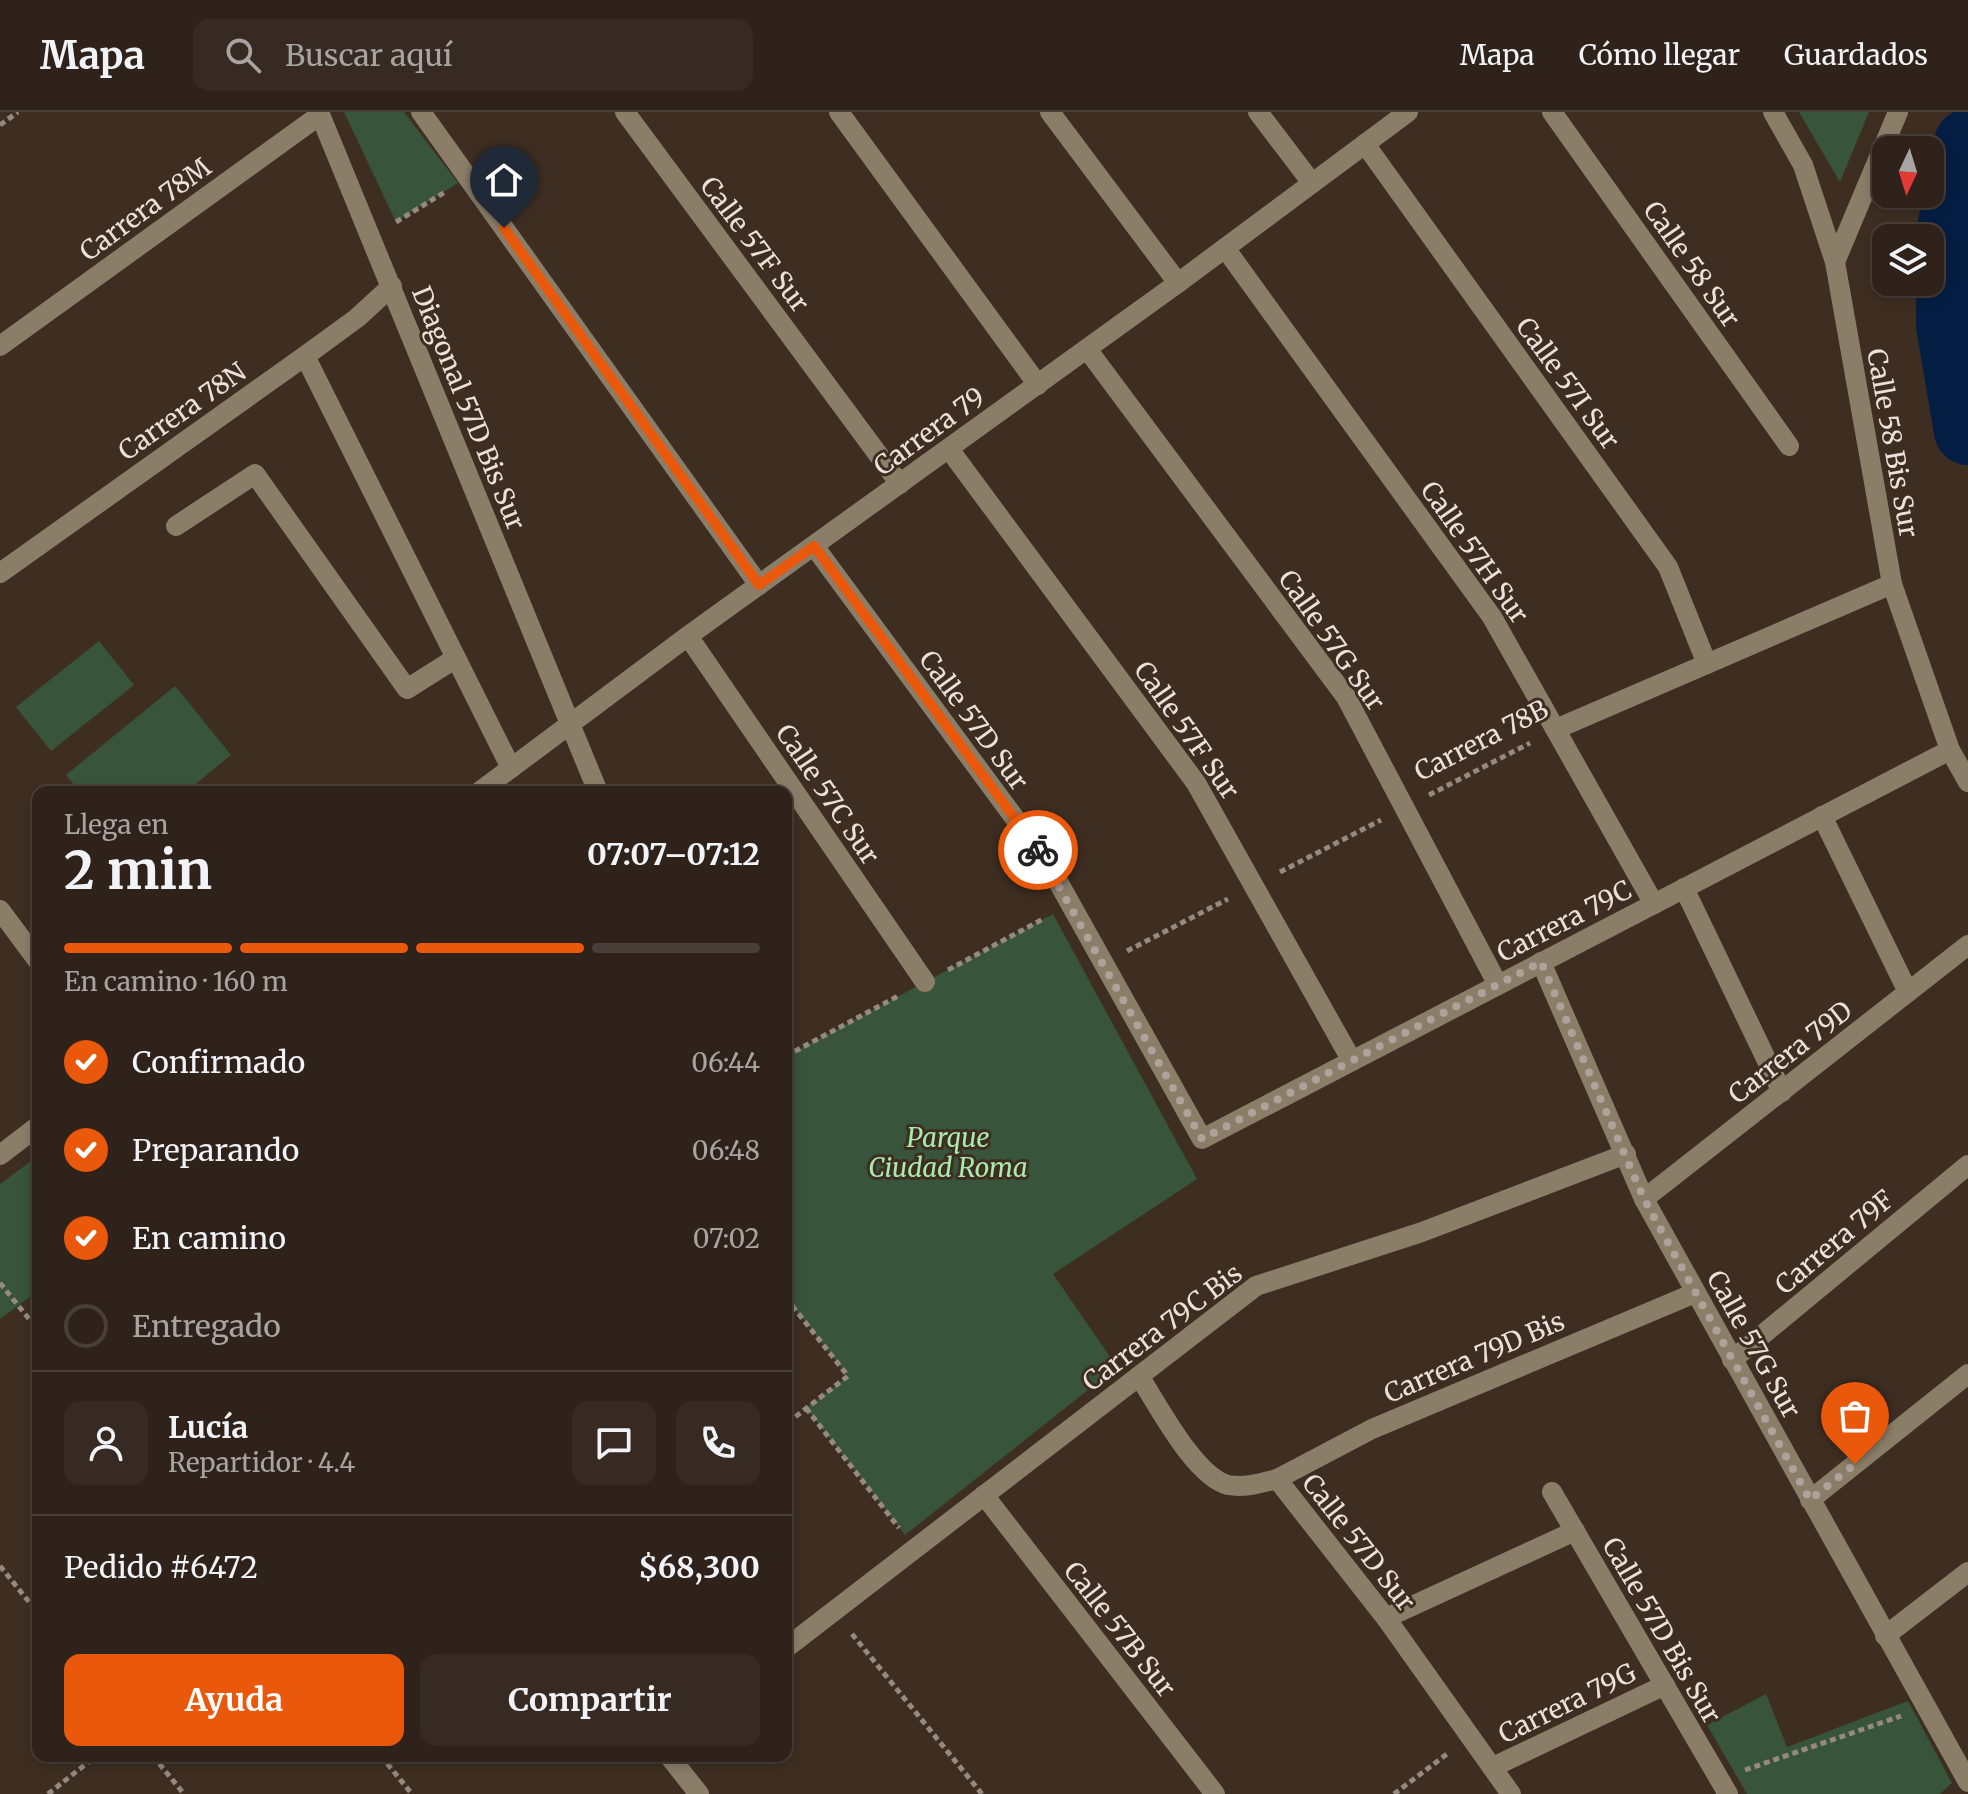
<!DOCTYPE html>
<html lang="es">
<head>
<meta charset="utf-8">
<style>
  body { margin:0; font-family:Merriweather,serif; background:#362a23; color:#f1f3f6; height:100vh; display:flex; flex-direction:column; font-size:30px; white-space:nowrap }
  * { box-sizing:border-box; margin:0 }
  p { font-size:26px; color:#a7a4a2 }
  .icon { flex:none; width:44px; height:44px; fill:none; stroke:currentColor; stroke-width:2; stroke-linecap:round; stroke-linejoin:round }
  .map { position:relative; flex:1; overflow:hidden }
  .details { position:absolute; left:32px; top:674px; width:760px; height:976px; display:flex; flex-direction:column; background:#2e221a; border-radius:16px; box-shadow:0 4px 12px #0003,0 0 0 2px #493f39 }
  .details>* { flex:none }
  .needle { width:52px; rotate:184deg }
  .buttons { position:absolute; left:1872px; top:24px; display:grid; gap:16px }
  .buttons a { display:grid; place-items:center; width:72px; height:72px; border-radius:16px; background:#2e221a; box-shadow:0 4px 12px #0003,0 0 0 2px #493f39; font-size:40px }
  .pin { position:absolute; display:grid; place-items:center; width:68px; height:68px; color:#fff; margin:-82px -34px; border-radius:50% 50% 50% 0; rotate:-45deg; box-shadow:0 0 8px #0007 }
  .pin .icon { rotate:45deg }
  .courier { position:absolute; display:grid; place-items:center; width:80px; height:80px; margin:-40px; border:6px solid #ea580c; border-radius:50%; background:#fff; color:#222; box-shadow:0 2px 10px #0007 }
  .head em { font-style:normal; font-weight:700 }
  .head div { display:flex; flex-direction:column-reverse }
  .head { display:flex; align-items:center; justify-content:space-between; height:136px; padding:0 32px }
  h1 { font-size:52px; font-weight:700; line-height:60px }
  .bar { display:grid; grid-template-columns:repeat(4,1fr); gap:12px 8px; align-content:center; height:96px; padding:0 32px }
  .bar i { height:10px; border-radius:6px; background:#493f39 }
  .bar .on { background:#ea580c }
  .bar p { grid-column:span 4 }
  .line { display:flex; align-items:center; gap:20px; padding:0 32px; border-top:2px solid #493f39 }
  .line div { flex:1 }
  .round { display:grid; place-items:center; flex:none; width:84px; height:84px; border-radius:16px; background:#362a23 }
  ol { padding:0 32px; list-style:none }
  li { display:flex; align-items:center; gap:24px; height:88px }
  li p { margin-inline-start:auto }
  li .icon { padding:8px; border-radius:50%; background:#ea580c; color:#fff; stroke-width:4 }
  li:last-child { color:#a7a4a2 }
  li i { width:44px; height:44px; border:4px solid #493f39; border-radius:50% }
  .cta { display:flex; gap:16px; margin-top:auto; padding:16px 32px }
  .cta a { flex:1; height:92px; border-radius:16px; background:#ea580c; color:#fff; font-size:32px; font-weight:700; line-height:92px; text-align:center }
  .cta a+a { background:#362a23; color:#f1f3f6 }
  header { display:flex; align-items:center; gap:48px; box-sizing:border-box; height:112px; padding:0 40px; background:#2e221a; border-bottom:2px solid #493f39 }
  header strong { font-size:38px }
  nav { display:flex; gap:44px; margin-inline-start:auto; font-size:28px }
  .search { width:560px; height:72px; background:#362a23; display:flex; align-items:center; gap:20px; box-sizing:border-box; padding:0 28px; border-radius:16px; color:#a7a4a2; font-size:30px }
  .map>svg:first-child { display:block }
</style>
</head>
<body>
<header>
<strong>Mapa</strong>
<div class="search"><svg class="icon" aria-label="search" viewBox="0 0 24 24"><circle cx="10" cy="10" r="6"/><path d="M15 15l6 6"/></svg>Buscar aquí</div>
<nav><a>Mapa</a><a>Cómo llegar</a><a>Guardados</a></nav>
</header>
<div class="map">
<svg width="1968" height="1682" viewBox="0 0 1968 1682">
  <rect width="100%" height="100%" fill="#3e2e22"/>
  <!-- green -->
  <g fill="#38543a">
    <path d="M344,0H404L458,71L396,110Z"/>
    <path d="M1799,0H1869L1840,70Z"/>
    <path d="M99,529L134,573L51,639L16,595Z"/>
    <path d="M175,574L231,643L186,680H80L66,663Z"/>
    <path d="M1053,802L1197,1067L1053,1162L1117,1255L905,1423L806,1296L848,1264L786,1186V944Z"/>
    <path d="M38,1044V1179L0,1207V1072Z"/>
    <path d="M1766,1582L1787,1635L1908,1589L1952,1671L1940,1682H1747L1707,1613Z"/>
  </g>
  <g fill="none" stroke-linecap="round" stroke-linejoin="round">
    <!-- river -->
    <path stroke="#041e43" stroke-width="68" d="M1968,31L1950,122V213L1968,319"/>
    <!-- path -->
    <g stroke="#96897f" stroke-width="5" stroke-dasharray="6 4" stroke-linecap="butt">
      <path d="M0,13L18,0"/>
      <path d="M396,110L445,80"/>
      <path d="M1429,683L1530,631"/>
      <path d="M1280,760L1381,708"/>
      <path d="M1127,839L1228,787"/>
      <path d="M948,858L1045,806"/>
      <path d="M786,944L900,883"/>
      <path d="M0,1171L38,1218"/>
      <path d="M786,1186L848,1264L786,1312"/>
      <path d="M806,1296L899,1416"/>
      <path d="M0,1454L38,1501"/>
      <path d="M852,1522L982,1682"/>
      <path d="M153,1644L184,1682"/>
      <path d="M381,1644L412,1682"/>
      <path d="M1745,1658L1901,1604"/>
      <path d="M48,1682L96,1644"/>
      <path d="M1394,1682L1447,1642"/>
    </g>
    <!-- minor -->
    <g stroke="#8b7e69" stroke-width="20">
      <path d="M319,0L598,680"/>
      <path d="M421,0L759,473"/>
      <path d="M625,0L900,372"/>
      <path d="M839,0L1038,273"/>
      <path d="M1050,0L1178,171"/>
      <path d="M1258,0L1312,71"/>
      <path d="M1552,0L1789,334"/>
      <path d="M1773,0L1803,53L1835,150L1892,472L1950,638L1968,670"/>
      <path d="M1365,32L1668,455L1707,552"/>
      <path d="M1225,136L1492,505L1654,792"/>
      <path d="M1835,150L1898,0"/>
      <path d="M0,234L320,3"/>
      <path d="M1087,237L1346,585L1498,873"/>
      <path d="M305,244L511,656"/>
      <path d="M949,337L1196,671L1352,949"/>
      <path d="M176,414L255,362L407,577L456,546"/>
      <path d="M814,434L1047,750L1202,1027L1950,638"/>
      <path d="M0,461L305,244L357,206L392,174"/>
      <path d="M688,524L925,870"/>
      <path d="M1556,617L1892,472"/>
      <path d="M479,680L688,524L1178,171L1408,0"/>
      <path d="M1822,704L1908,880"/>
      <path d="M1684,776L1782,980"/>
      <path d="M0,798L38,849"/>
      <path d="M1541,850L1644,1087L1968,1670"/>
      <path d="M0,1043L38,1014"/>
      <path d="M1644,1087L1968,833"/>
      <path d="M1732,1248L1968,1053"/>
      <path d="M1139,1264C1158,1293 1195,1365 1228,1373C1245,1376 1261,1371 1277,1367L1386,1506L1511,1682"/>
      <path d="M1277,1367L1372,1317L1695,1181"/>
      <path d="M1552,1380L1728,1682"/>
      <path d="M984,1383L1215,1682"/>
      <path d="M1810,1388L1968,1262"/>
      <path d="M1386,1506L1575,1419"/>
      <path d="M1885,1524L1968,1460"/>
      <path d="M786,1536L1256,1174L1422,1120L1626,1042"/>
      <path d="M669,1644L699,1682"/>
      <path d="M1493,1655L1665,1573"/>
    </g>
  </g>
  <g fill="none" stroke-linecap="round" stroke-linejoin="round">
    <!-- done -->
    <path stroke="#afa29a" stroke-width="8" stroke-dasharray="0 14.4" d="M1038,738L1202,1027L1541,850L1644,1087L1810,1388L1855,1352"/>
    <!-- route -->
    <path stroke="#ea580c" stroke-width="10" d="M504,116L759,473L814,434L1038,738"/>
  </g>
  <g text-anchor="middle" dominant-baseline="central" stroke-width="6" stroke-linejoin="round" paint-order="stroke">
    <!-- street labels -->
    <g font-size="26" fill="#ece1da" stroke="#3e2e22">
      <text transform="translate(145 97) rotate(-36)">Carrera 78M</text>
      <text transform="translate(755 132) rotate(53)">Calle 57F Sur</text>
      <text transform="translate(1692 152) rotate(55)">Calle 58 Sur</text>
      <text transform="translate(1568 271) rotate(54)">Calle 57I Sur</text>
      <text transform="translate(469 296) rotate(68)">Diagonal 57D Bis Sur</text>
      <text transform="translate(182 299) rotate(-35)">Carrera 78N</text>
      <text transform="translate(929 319) rotate(-36)">Carrera 79</text>
      <text transform="translate(1893 331) rotate(80)">Calle 58 Bis Sur</text>
      <text transform="translate(1475 440) rotate(55)">Calle 57H Sur</text>
      <text transform="translate(1332 528) rotate(55)">Calle 57G Sur</text>
      <text transform="translate(974 608) rotate(54)">Calle 57D Sur</text>
      <text transform="translate(1187 618) rotate(55)">Calle 57F Sur</text>
      <text transform="translate(1481 628) rotate(-27)">Carrera 78B</text>
      <text transform="translate(828 682) rotate(56)">Calle 57C Sur</text>
      <text transform="translate(1564 809) rotate(-27)">Carrera 79C</text>
      <text transform="translate(1790 940) rotate(-38)">Carrera 79D</text>
      <text transform="translate(1834 1130) rotate(-40)">Carrera 79F</text>
      <text transform="translate(1162 1215) rotate(-37)">Carrera 79C Bis</text>
      <text transform="translate(1754 1232) rotate(61)">Calle 57G Sur</text>
      <text transform="translate(1474 1245) rotate(-23)">Carrera 79D Bis</text>
      <text transform="translate(1359 1430) rotate(52)">Calle 57D Sur</text>
      <text transform="translate(1120 1517) rotate(52)">Calle 57B Sur</text>
      <text transform="translate(1662 1518) rotate(60)">Calle 57D Bis Sur</text>
      <text transform="translate(1567 1591) rotate(-26)">Carrera 79G</text>
    </g>
    <!-- park labels -->
    <g font-size="26" font-style="italic" fill="#a9ebad" stroke="#3e2e22">
      <text x="948" y="1025">Parque<tspan x="948" dy="30">Ciudad Roma</tspan></text>
    </g>
  </g>
</svg>
<div class="buttons">
<a><svg class="needle" viewBox="-14 -14 28 28"><path d="M0-13l5 13h-10z" fill="#e53935"/><path d="M0 13l5-13h-10z" fill="#a7a4a2"/></svg></a>
<a><svg class="icon" aria-label="layers" viewBox="0 0 24 24"><path d="M12 4l9 5-9 5-9-5zM3 14l9 5 9-5"/></svg></a>
</div>
<div class="pin" style="left:1855px;top:1352px;background:#ea580c"><svg class="icon" aria-label="bag" viewBox="0 0 24 24"><path d="M5 8h14l-1 12H6zM9 8a3 3 0 0 1 6 0"/></svg></div>
<div class="pin" style="left:504px;top:116px;background:#1f2937"><svg class="icon" aria-label="home" viewBox="0 0 24 24"><path d="M3 11l9-7 9 7M6 9v11h12V9"/></svg></div>
<div class="courier" style="left:1038px;top:738px"><svg class="icon" aria-label="bike" viewBox="0 0 24 24"><circle cx="6" cy="16" r="4"/><circle cx="18" cy="16" r="4"/><path d="M6 16l4-8h5l3 8M10 8l3 8H6M13 5h3"/></svg></div>
<section class="details">
<div class="head"><div><h1>2 min</h1><p>Llega en</p></div><em>07:07–07:12</em></div>
<div class="bar"><i class="on"></i><i class="on"></i><i class="on"></i><i></i><p>En camino · 160 m</p></div>
<ol>
<li><svg class="icon" aria-label="check" viewBox="0 0 24 24"><path d="M5 12l5 5 9-10"/></svg>Confirmado<p>06:44</p></li>
<li><svg class="icon" aria-label="check" viewBox="0 0 24 24"><path d="M5 12l5 5 9-10"/></svg>Preparando<p>06:48</p></li>
<li><svg class="icon" aria-label="check" viewBox="0 0 24 24"><path d="M5 12l5 5 9-10"/></svg>En camino<p>07:02</p></li>
<li><i></i>Entregado</li>
</ol>
<div class="line" style="height:144px"><a class="round"><svg class="icon" aria-label="person" viewBox="0 0 24 24"><circle cx="12" cy="8" r="4"/><path d="M4 21q1-7 8-7t8 7"/></svg></a><div><b>Lucía</b><p>Repartidor · 4.4</p></div><a class="round"><svg class="icon" aria-label="chat" viewBox="0 0 24 24"><path d="M4 5h16v11H9l-5 4z"/></svg></a><a class="round"><svg class="icon" aria-label="phone" viewBox="0 0 24 24"><path d="M5 4h4l2 5-3 2q2 4 5 5l2-3 5 2v4C11 20 4 13 5 4z"/></svg></a></div>
<div class="line" style="height:104px"><div>Pedido #6472</div><b>$68,300</b></div>
<div class="cta"><a>Ayuda</a><a>Compartir</a></div>
</section>
</div>
</body>
</html>
